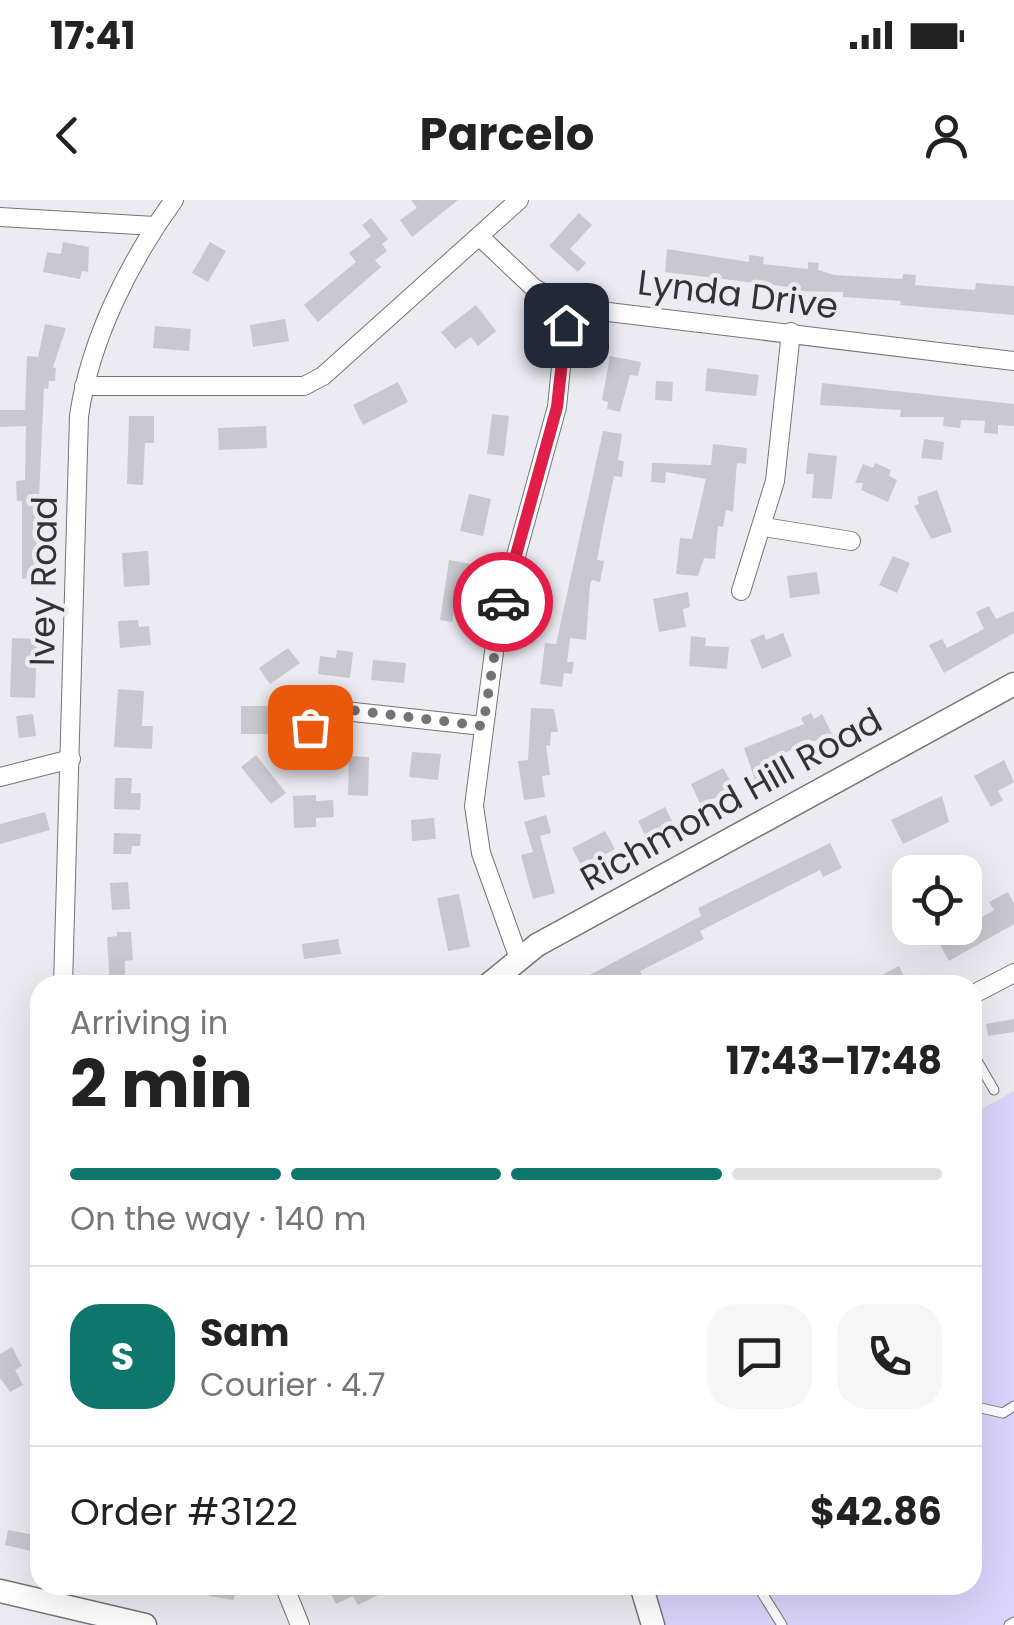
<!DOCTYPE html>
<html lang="en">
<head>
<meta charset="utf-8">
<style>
  body { margin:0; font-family:Poppins,sans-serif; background:#f6f6f6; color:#222; height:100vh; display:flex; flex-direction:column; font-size:38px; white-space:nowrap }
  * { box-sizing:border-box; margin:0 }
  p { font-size:32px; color:#767676 }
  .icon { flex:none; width:55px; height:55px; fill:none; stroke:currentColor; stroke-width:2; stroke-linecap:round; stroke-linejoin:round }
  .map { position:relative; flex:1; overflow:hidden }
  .details { position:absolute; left:30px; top:775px; width:952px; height:620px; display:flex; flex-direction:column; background:#fff; border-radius:30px; box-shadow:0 10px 40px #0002 }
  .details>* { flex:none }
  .fabs { position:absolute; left:892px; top:655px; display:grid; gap:20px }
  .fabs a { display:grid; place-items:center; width:90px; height:90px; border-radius:20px; background:#fff; box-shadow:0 10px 40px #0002; font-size:50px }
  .pin { position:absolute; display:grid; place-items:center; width:85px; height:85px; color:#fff; margin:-42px; border-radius:20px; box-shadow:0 5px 15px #0006 }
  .courier { position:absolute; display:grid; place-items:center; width:100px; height:100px; margin:-50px; border:8px solid #e11d48; border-radius:50%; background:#fff; color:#222; box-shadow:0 2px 12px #0007 }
  .overview em { font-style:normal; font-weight:700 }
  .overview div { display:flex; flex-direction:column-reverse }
  .overview { display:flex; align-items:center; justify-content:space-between; height:170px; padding:0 40px }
  h1 { font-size:65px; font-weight:700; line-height:75px }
  .bar { display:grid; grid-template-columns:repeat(4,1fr); gap:15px 10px; align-content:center; height:120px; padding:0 40px }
  .bar i { height:12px; border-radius:8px; background:#e0e0e0 }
  .bar .active { background:#0f766e }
  .bar p { grid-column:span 4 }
  .line { display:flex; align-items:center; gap:25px; padding:0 40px; border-top:2px solid #e0e0e0 }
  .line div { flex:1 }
  .round { display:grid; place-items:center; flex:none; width:105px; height:105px; border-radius:30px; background:#f6f6f6 }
  .status { display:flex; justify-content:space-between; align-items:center; height:70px; padding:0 50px; background:#fff; direction:ltr }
  .status svg { height:28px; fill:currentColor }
  header { display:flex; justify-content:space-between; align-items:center; height:130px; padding:0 40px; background:#fff; font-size:45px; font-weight:700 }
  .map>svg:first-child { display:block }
</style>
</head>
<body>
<div class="status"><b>17:41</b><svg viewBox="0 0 49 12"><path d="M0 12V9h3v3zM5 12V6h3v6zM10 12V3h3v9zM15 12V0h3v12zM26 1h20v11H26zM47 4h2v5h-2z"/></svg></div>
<header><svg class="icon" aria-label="back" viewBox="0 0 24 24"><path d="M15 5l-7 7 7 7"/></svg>Parcelo<svg class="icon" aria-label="person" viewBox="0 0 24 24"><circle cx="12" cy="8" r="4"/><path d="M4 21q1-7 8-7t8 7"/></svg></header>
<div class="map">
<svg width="1014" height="1425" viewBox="0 0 1014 1425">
  <rect width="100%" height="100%" fill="#ecebf2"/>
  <!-- green -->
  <path fill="#dbd5fd" d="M1014,891V1425H648L641,1385H972L973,914Z"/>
  <!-- building -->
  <g fill="#c9c8cf">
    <path d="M411,0H458L412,37L400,20L417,8Z"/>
    <path d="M579,13L592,25L570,49L586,63L578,72L549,46Z"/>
    <path d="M371,18L388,39L382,44L387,51L375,60L381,67L318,122L304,105L356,62L349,53L371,36L362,25Z"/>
    <path d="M63,42L89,47L88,72L82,71L80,79L43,72L47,52L61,54Z"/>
    <path d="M210,42L226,51L208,82L192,73Z"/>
    <path d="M667,49L749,62V55L764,57L763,64L808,69V62L819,63L818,70L834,75L902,79L903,74L916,75L915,85L975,90L976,83L1014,86V115L900,105L901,101L843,97V92L787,91L788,87L665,72Z"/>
    <path d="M476,105L496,131L478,146L471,137L455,149L441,132Z"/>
    <path d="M285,119L289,141L253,147L250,125Z"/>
    <path d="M45,124L66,128L53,167L56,168L55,181H49L48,189L44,188L37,341L39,377L22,379V301H17L16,281L25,280L26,226L0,227V210H25L27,156L38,157Z"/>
    <path d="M155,126L191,129L189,151L153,148Z"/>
    <path d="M610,156L641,162L638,176L630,175L620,212L607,209L608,202L602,200Z"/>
    <path d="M707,168L759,175L756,196L705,191Z"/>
    <path d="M656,181L673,182L672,201L655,200Z"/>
    <path d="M398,182L408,202L363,225L353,205Z"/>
    <path d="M822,183L1014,204V226L998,225V234L984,233L985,221L961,220L960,228L943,226L944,217H900L901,210L820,205Z"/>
    <path d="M492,214L509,216L504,256L487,254Z"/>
    <path d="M129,216H154V243H145L143,285L127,284Z"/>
    <path d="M266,226L267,248L219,250L218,228Z"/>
    <path d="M603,231L622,234L618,260L624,261L622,277L614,276L604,323L597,360L604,361L600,382L592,380L590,385L586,440L570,438L567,462H574L572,474L564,473L562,487L540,484L545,443L556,444Z"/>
    <path d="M924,239L944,242L942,260L921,258Z"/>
    <path d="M713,244L747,248L746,264L737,263L733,312L726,310L723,327L718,326L715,359L704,358L698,376L676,374L680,338L692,339L706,279L666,272L665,283L651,282L652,263L711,265Z"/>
    <path d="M808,253L837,256L832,299L812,298L814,274H806Z"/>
    <path d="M875,263L891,270L889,276L897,280L888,302L861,290L863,283H855L863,264L873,268Z"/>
    <path d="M937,290L952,332L931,339L914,306L919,304L917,297Z"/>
    <path d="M469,294L491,299L483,336L460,331Z"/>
    <path d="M148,351L150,385L124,387L122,353Z"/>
    <path d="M893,356L910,363L897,393L879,385Z"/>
    <path d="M449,360L471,364L465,405L455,404L452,422L440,420Z"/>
    <path d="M817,372L820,394L790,398L787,376Z"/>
    <path d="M688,392L690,407L683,409L686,427L659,432L653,399Z"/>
    <path d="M989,406L996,419L1014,411V433L944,473L929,445L942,439L947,448L984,429L976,412Z"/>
    <path d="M138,420L139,427L149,426L151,445L120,448L118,421Z"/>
    <path d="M783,433L792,456L762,469L750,440L764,434L766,440Z"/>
    <path d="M691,436L706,438L705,446L729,447L727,469L689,466Z"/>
    <path d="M12,438L37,439L35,498L10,497Z"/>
    <path d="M288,448L300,463L270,484L259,468Z"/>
    <path d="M337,450L353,452L350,478L318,474L320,456L336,458Z"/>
    <path d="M373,460L406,463L404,483L371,480Z"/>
    <path d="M118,489L144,491L142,526H153L152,549L114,547Z"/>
    <rect x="241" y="506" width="31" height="28"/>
    <path d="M531,508L554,509L558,532H551L550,546L546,545L550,575L542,576L545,597L524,600L518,561L528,560Z"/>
    <path d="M811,513L814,519L822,514L832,534L766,560L771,574L755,580L744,548L804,524L801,518Z"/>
    <path d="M33,514L36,536L19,538L16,516Z"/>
    <path d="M412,552L441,554L438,580L409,577Z"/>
    <path d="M256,555L286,593L271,604L241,567Z"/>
    <path d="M349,556L369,557L368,596L348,595Z"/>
    <path d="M1004,560L1014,582L998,591L1003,600L991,607L974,576Z"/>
    <path d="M723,568L736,591L700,603L691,584Z"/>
    <path d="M115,578H132L131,593H141L140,610L114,609Z"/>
    <path d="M316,595V601L333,600L334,617L316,618V627L294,628L293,596Z"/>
    <path d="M942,596L949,622L903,644L891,620Z"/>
    <path d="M665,607L672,621L645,635L638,621Z"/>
    <path d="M45,612L50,630L0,644V624Z"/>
    <path d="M546,615L551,633L540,636L555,693L533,699L521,655L533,652L524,622Z"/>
    <path d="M434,618L436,639L412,641L411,620Z"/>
    <path d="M605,631L615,649L582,667L572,648Z"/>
    <path d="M114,633L141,634L140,646H132L131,654H113Z"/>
    <path d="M830,643L842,668L823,677L820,670L700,731L704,739L640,771L643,777L625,785H571L701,716L698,708Z"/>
    <path d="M128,682L130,709L112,710L110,683Z"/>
    <path d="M1008,692L1014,703V724L949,761L931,728H950L954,734L994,710L989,702Z"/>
    <path d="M459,694L470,747L448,751L437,698Z"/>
    <path d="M117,732H131L133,760L125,761V785H110L107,737L117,736Z"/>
    <path d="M338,739L341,754L304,759L302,744Z"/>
    <path d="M899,766L908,785H859L880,776Z"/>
    <path d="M1014,819V832L988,836L986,824Z"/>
    <path d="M12,1147L22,1166L15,1170L23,1185L10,1192L0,1178V1154Z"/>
    <path d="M8,1330L40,1336V1353L5,1345Z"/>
    <path d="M210,1385H236L234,1400L209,1396Z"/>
    <path d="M327,1385H376L380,1394L358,1405L353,1396L336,1404Z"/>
  </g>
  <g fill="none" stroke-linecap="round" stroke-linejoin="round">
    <!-- lane casing -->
    <g stroke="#75747b" stroke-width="11">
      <g id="lane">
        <path d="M972,852L994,890"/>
        <path d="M972,1206L1003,1213L1014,1206"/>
        <path d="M757,1385L782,1425"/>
        <path d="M1009,1425L1014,1422"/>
      </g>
    </g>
    <!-- street casing -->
    <g stroke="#75747b" stroke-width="20">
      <g id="street">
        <path d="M0,17L155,26"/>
        <path d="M479,36L534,88L567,107L1014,161"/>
        <path d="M84,186H304L323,176L519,0"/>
        <path d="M764,327L851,341"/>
        <path d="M741,391L775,281L791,132"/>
        <path d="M308,556L314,517L326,509L483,526"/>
        <path d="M0,577L71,559"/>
        <path d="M518,756L481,653L474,606L498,421L557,207L567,107"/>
        <path d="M63,785L79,216C90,140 129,62 174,0"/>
        <path d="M972,795L1014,773"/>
        <path d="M284,1385L300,1425"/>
      </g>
    </g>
    <!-- secondary casing -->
    <g stroke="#75747b" stroke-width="25">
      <g id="secondary">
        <path d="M488,785L537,745L1014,484"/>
        <path d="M641,1385L653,1425"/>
        <path d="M0,1391L145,1425"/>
      </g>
    </g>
    <!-- lane -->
    <use href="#lane" stroke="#fff" stroke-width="9"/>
    <!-- street -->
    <use href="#street" stroke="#fff" stroke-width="18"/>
    <!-- secondary -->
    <use href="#secondary" stroke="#fff" stroke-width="22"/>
  </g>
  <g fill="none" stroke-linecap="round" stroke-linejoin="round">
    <!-- done -->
    <path stroke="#747378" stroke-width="10" stroke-dasharray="0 18" d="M310,527L319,512L334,508L483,526L503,402"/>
    <!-- route -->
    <path stroke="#e11d48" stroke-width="12" d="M503,402L557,207L566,125"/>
  </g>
  <g text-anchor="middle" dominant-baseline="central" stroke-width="9" stroke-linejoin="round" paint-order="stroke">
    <!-- street labels -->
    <g font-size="35" fill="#333336" stroke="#ecebf2">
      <text transform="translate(738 94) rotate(7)">Lynda Drive</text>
      <text transform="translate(43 381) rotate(-89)">Ivey Road</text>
      <text transform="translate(731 599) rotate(-29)">Richmond Hill Road</text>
    </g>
  </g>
</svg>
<div class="fabs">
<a><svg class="icon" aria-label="locate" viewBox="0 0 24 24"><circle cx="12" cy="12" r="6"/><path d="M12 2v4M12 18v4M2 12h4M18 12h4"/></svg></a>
</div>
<div class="pin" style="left:310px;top:527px;background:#ea580c"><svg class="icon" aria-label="bag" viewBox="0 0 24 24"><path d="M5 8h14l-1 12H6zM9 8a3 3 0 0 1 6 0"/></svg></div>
<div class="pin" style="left:566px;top:125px;background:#1f2937"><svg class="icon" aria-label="home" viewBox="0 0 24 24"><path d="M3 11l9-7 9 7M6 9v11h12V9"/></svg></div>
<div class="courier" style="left:503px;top:402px"><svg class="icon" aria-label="car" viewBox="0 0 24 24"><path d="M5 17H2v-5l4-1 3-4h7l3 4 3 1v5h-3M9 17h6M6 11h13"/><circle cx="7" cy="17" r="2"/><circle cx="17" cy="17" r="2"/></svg></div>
<section class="details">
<div class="overview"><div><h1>2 min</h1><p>Arriving in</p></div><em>17:43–17:48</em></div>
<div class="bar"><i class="active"></i><i class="active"></i><i class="active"></i><i></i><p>On the way · 140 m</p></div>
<div class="line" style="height:180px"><b class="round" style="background:#0f766e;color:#fff">S</b><div><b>Sam</b><p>Courier · 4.7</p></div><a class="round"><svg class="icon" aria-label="chat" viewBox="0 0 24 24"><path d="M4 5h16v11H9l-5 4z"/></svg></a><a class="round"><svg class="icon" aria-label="phone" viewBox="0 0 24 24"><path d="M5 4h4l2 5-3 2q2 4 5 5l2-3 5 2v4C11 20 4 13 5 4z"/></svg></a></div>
<div class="line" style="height:130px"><div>Order #3122</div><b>$42.86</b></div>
</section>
</div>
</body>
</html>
